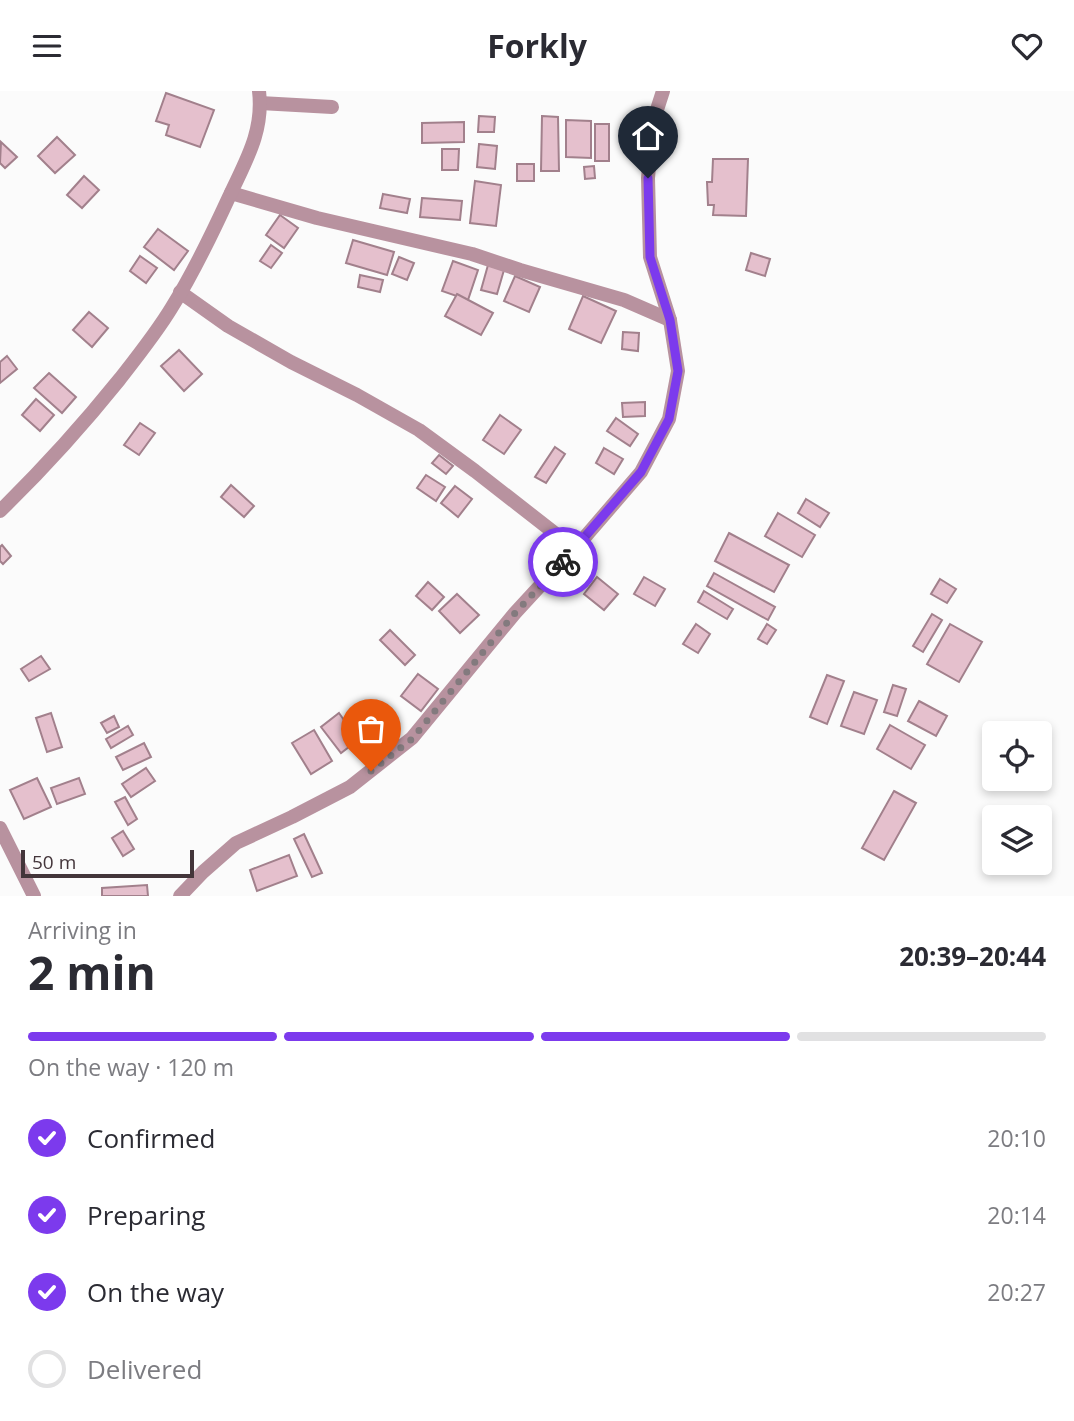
<!DOCTYPE html>
<html lang="en">
<head>
<meta charset="utf-8">
<style>
  body { margin:0; font-family:"Open Sans",sans-serif; background:#f7f7f7; color:#2b2b33; height:100vh; display:flex; flex-direction:column; font-size:26px; white-space:nowrap }
  * { box-sizing:border-box; margin:0 }
  p { font-size:23px; color:#7c7c81 }
  .icon { flex:none; width:38px; height:38px; fill:none; stroke:currentColor; stroke-width:2; stroke-linecap:round; stroke-linejoin:round }
  .map { position:relative; height:805px; overflow:hidden }
  .side { display:flex; flex-direction:column; background:#fff; flex:1 }
  .side>* { flex:none }
  .fabs { position:absolute; left:982px; top:630px; display:grid; gap:14px }
  .fabs a { display:grid; place-items:center; width:70px; height:70px; border-radius:7px; background:#fff; box-shadow:0 4px 10px #0003; font-size:35px }
  .scale { position:absolute; left:21px; bottom:18px; width:173px; box-sizing:border-box; padding-left:7px; border:4px solid #43353a; border-top:0; font-size:19px; line-height:24px; white-space:nowrap; color:#43353a; -webkit-text-stroke:5px #fbfbfb; paint-order:stroke }
  .pin { position:absolute; display:grid; place-items:center; width:60px; height:60px; color:#fff; margin:-72px -30px; border-radius:50% 50% 50% 0; rotate:-45deg; box-shadow:0 0 7px #0007 }
  .pin .icon { rotate:45deg }
  .courier { position:absolute; display:grid; place-items:center; width:70px; height:70px; margin:-35px; border:5px solid #7c3aed; border-radius:50%; background:#fff; color:#222; box-shadow:0 2px 9px #0007 }
  .overview em { font-style:normal; font-weight:700 }
  .overview div { display:flex; flex-direction:column-reverse }
  .overview { display:flex; align-items:center; justify-content:space-between; height:119px; padding:0 28px }
  h1 { font-size:46px; font-weight:700; line-height:52px }
  .bar { display:grid; grid-template-columns:repeat(4,1fr); gap:10px 7px; align-content:center; height:84px; padding:0 28px }
  .bar i { height:9px; border-radius:5px; background:#e1e1e2 }
  .bar .on { background:#7c3aed }
  .bar p { grid-column:span 4 }
  ol { padding:0 28px; list-style:none }
  li { display:flex; align-items:center; gap:21px; height:77px }
  li p { margin-inline-start:auto }
  li .icon { padding:7px; border-radius:50%; background:#7c3aed; color:#fff; stroke-width:4 }
  li:last-child { color:#7c7c81 }
  li i { width:38px; height:38px; border:4px solid #e1e1e2; border-radius:50% }
  header { display:flex; justify-content:space-between; align-items:center; height:91px; padding:0 28px; background:#fff; font-size:32px; font-weight:700 }
  .map>svg:first-child { display:block }
</style>
</head>
<body>
<header><svg class="icon" aria-label="menu" viewBox="0 0 24 24"><path d="M4 6h16M4 12h16M4 18h16"/></svg>Forkly<svg class="icon" aria-label="heart" viewBox="0 0 24 24"><path d="M12 20l-8-8c-3-5 5-10 8-4 3-6 11-1 8 4z"/></svg></header>
<div class="map">
<svg width="1074" height="805" viewBox="0 0 1074 805">
  <rect width="100%" height="100%" fill="#fbfbfb"/>
  <!-- building -->
  <g fill="#e5c0cd" stroke="#a2808c" stroke-width="2">
    <path d="M166,2L214,19L200,56L166,44L169,34L156,30Z"/>
    <path d="M479,25L495,26L494,41H478Z"/>
    <path d="M542,25L558,26L559,80H541Z"/>
    <path d="M566,29L591,30V67L566,66Z"/>
    <path d="M464,31V51L422,52V32Z"/>
    <rect x="595" y="33" width="14" height="37"/>
    <path d="M57,46L75,64L55,82L38,65Z"/>
    <path d="M1,51L17,66L5,77L0,72Z"/>
    <path d="M479,53L497,55L495,78L477,76Z"/>
    <path d="M442,58H459L458,79H442Z"/>
    <path d="M713,68H748L746,125L713,124L714,114H708L707,91H712Z"/>
    <rect x="517" y="73" width="17" height="17"/>
    <path d="M594,75L595,87L585,88L584,76Z"/>
    <path d="M84,85L99,99L82,117L67,104Z"/>
    <path d="M475,90L501,94L496,135L470,132Z"/>
    <path d="M383,103L410,108L407,122L380,117Z"/>
    <path d="M422,107L462,110L460,129L420,126Z"/>
    <path d="M280,124L298,137L284,157L266,144Z"/>
    <path d="M158,138L188,160L174,179L144,156Z"/>
    <path d="M353,149L394,161L387,184L346,172Z"/>
    <path d="M271,154L282,162L271,177L260,170Z"/>
    <path d="M751,162L770,168L765,185L746,179Z"/>
    <path d="M140,165L157,177L146,192L130,180Z"/>
    <path d="M399,166L414,172L407,189L392,183Z"/>
    <path d="M453,170L478,179L468,209L442,200Z"/>
    <path d="M488,174L504,179L497,203L481,199Z"/>
    <path d="M360,184L383,189L380,201L358,196Z"/>
    <path d="M515,185L540,196L529,221L504,210Z"/>
    <path d="M457,203L493,222L481,244L445,225Z"/>
    <path d="M583,205L616,220L601,252L569,238Z"/>
    <path d="M89,221L108,237L92,256L73,239Z"/>
    <path d="M623,241L639,242L638,260L622,258Z"/>
    <path d="M179,259L202,283L184,300L161,275Z"/>
    <path d="M7,265L17,278L0,292V271Z"/>
    <path d="M49,282L76,306L62,322L34,297Z"/>
    <path d="M36,308L54,324L40,340L22,324Z"/>
    <path d="M645,311V325L623,326L622,312Z"/>
    <path d="M500,324L521,339L504,363L483,349Z"/>
    <path d="M616,327L638,343L630,355L607,340Z"/>
    <path d="M140,332L155,342L139,364L124,354Z"/>
    <path d="M555,356L565,363L546,392L535,386Z"/>
    <path d="M604,357L623,368L614,383L596,372Z"/>
    <path d="M439,364L453,375L446,383L432,372Z"/>
    <path d="M426,384L445,396L436,410L417,397Z"/>
    <path d="M231,394L254,415L244,426L221,406Z"/>
    <path d="M455,395L472,408L458,426L441,412Z"/>
    <path d="M806,408L829,422L820,436L798,422Z"/>
    <path d="M778,422L815,444L802,466L765,445Z"/>
    <path d="M729,442L789,474L774,501L715,470Z"/>
    <path d="M2,454L11,465L3,473L0,470V456Z"/>
    <path d="M714,482L775,516L768,529L707,495Z"/>
    <path d="M597,486L618,503L604,519L584,503Z"/>
    <path d="M644,486L665,498L655,515L634,503Z"/>
    <path d="M940,488L956,498L947,512L931,503Z"/>
    <path d="M428,491L444,506L432,519L416,505Z"/>
    <path d="M704,500L733,518L727,528L698,511Z"/>
    <path d="M457,503L479,524L460,542L439,520Z"/>
    <path d="M932,523L942,529L923,561L913,555Z"/>
    <path d="M696,533L710,543L698,562L683,553Z"/>
    <path d="M767,533L776,539L767,553L758,548Z"/>
    <path d="M950,533L982,551L959,591L927,573Z"/>
    <path d="M390,539L415,564L405,574L380,549Z"/>
    <path d="M41,565L50,578L29,590L21,578Z"/>
    <path d="M418,583L438,598L421,620L401,605Z"/>
    <path d="M827,584L844,590L827,633L810,626Z"/>
    <path d="M893,594L906,598L897,625L884,621Z"/>
    <path d="M854,601L877,609L864,643L841,635Z"/>
    <path d="M919,610L947,625L936,645L908,630Z"/>
    <path d="M51,622L62,656L47,661L36,627Z"/>
    <path d="M339,622L358,649L341,662L321,636Z"/>
    <path d="M114,625L119,636L107,642L101,632Z"/>
    <path d="M890,634L925,654L911,678L877,658Z"/>
    <path d="M128,635L133,644L111,657L106,648Z"/>
    <path d="M314,639L332,670L311,683L292,652Z"/>
    <path d="M144,652L151,666L123,679L116,666Z"/>
    <path d="M146,677L155,690L131,706L122,693Z"/>
    <path d="M37,687L51,716L24,728L10,699Z"/>
    <path d="M79,687L85,703L57,713L51,697Z"/>
    <path d="M894,700L916,712L884,769L862,757Z"/>
    <path d="M125,706L137,728L128,734L115,711Z"/>
    <path d="M123,740L134,758L123,765L112,747Z"/>
    <path d="M304,743L322,782L312,786L294,748Z"/>
    <path d="M289,764L297,785L257,800L250,779Z"/>
    <path d="M147,794L148,805H102V797Z"/>
  </g>
  <g fill="none" stroke-linecap="round" stroke-linejoin="round">
    <!-- minor -->
    <g stroke="#b8929f" stroke-width="14">
      <path d="M260,12L332,16"/>
      <path d="M231,102L317,127L472,163L520,179L624,209L670,229"/>
      <path d="M180,201L228,235L291,271L357,304L419,339L475,380L575,458"/>
      <path d="M0,420C42,379 82,335 119,289C137,266 157,241 172,216C194,181 212,143 229,106C245,71 264,41 259,0"/>
      <path d="M0,737L34,805"/>
      <path d="M180,805L203,781L236,752L292,726L350,696L412,647L515,522L585,446L641,381L669,328L678,280L670,229L650,166L648,87L653,31L663,0"/>
    </g>
  </g>
  <g fill="none" stroke-linecap="round" stroke-linejoin="round">
    <!-- done -->
    <path stroke="#837a7e" stroke-width="7" stroke-dasharray="0 12.6" d="M371,680L412,648L515,522L563,471"/>
    <!-- route -->
    <path stroke="#7c3aed" stroke-width="9" d="M563,471L641,381L669,328L678,280L670,229L650,166L648,87"/>
  </g>
</svg>
<div class="fabs">
<a><svg class="icon" aria-label="locate" viewBox="0 0 24 24"><circle cx="12" cy="12" r="6"/><path d="M12 2v4M12 18v4M2 12h4M18 12h4"/></svg></a>
<a><svg class="icon" aria-label="layers" viewBox="0 0 24 24"><path d="M12 4l9 5-9 5-9-5zM3 14l9 5 9-5"/></svg></a>
</div>
<div class="scale">50 m</div>
<div class="pin" style="left:371px;top:680px;background:#ea580c"><svg class="icon" aria-label="bag" viewBox="0 0 24 24"><path d="M5 8h14l-1 12H6zM9 8a3 3 0 0 1 6 0"/></svg></div>
<div class="pin" style="left:648px;top:87px;background:#1f2937"><svg class="icon" aria-label="home" viewBox="0 0 24 24"><path d="M3 11l9-7 9 7M6 9v11h12V9"/></svg></div>
<div class="courier" style="left:563px;top:471px"><svg class="icon" aria-label="bike" viewBox="0 0 24 24"><circle cx="6" cy="16" r="4"/><circle cx="18" cy="16" r="4"/><path d="M6 16l4-8h5l3 8M10 8l3 8H6M13 5h3"/></svg></div>
</div>
<section class="side">
<div class="overview"><div><h1>2 min</h1><p>Arriving in</p></div><em>20:39–20:44</em></div>
<div class="bar"><i class="on"></i><i class="on"></i><i class="on"></i><i></i><p>On the way · 120 m</p></div>
<ol>
<li><svg class="icon" aria-label="check" viewBox="0 0 24 24"><path d="M5 12l5 5 9-10"/></svg>Confirmed<p>20:10</p></li>
<li><svg class="icon" aria-label="check" viewBox="0 0 24 24"><path d="M5 12l5 5 9-10"/></svg>Preparing<p>20:14</p></li>
<li><svg class="icon" aria-label="check" viewBox="0 0 24 24"><path d="M5 12l5 5 9-10"/></svg>On the way<p>20:27</p></li>
<li><i></i>Delivered</li>
</ol>
</section>
</body>
</html>
